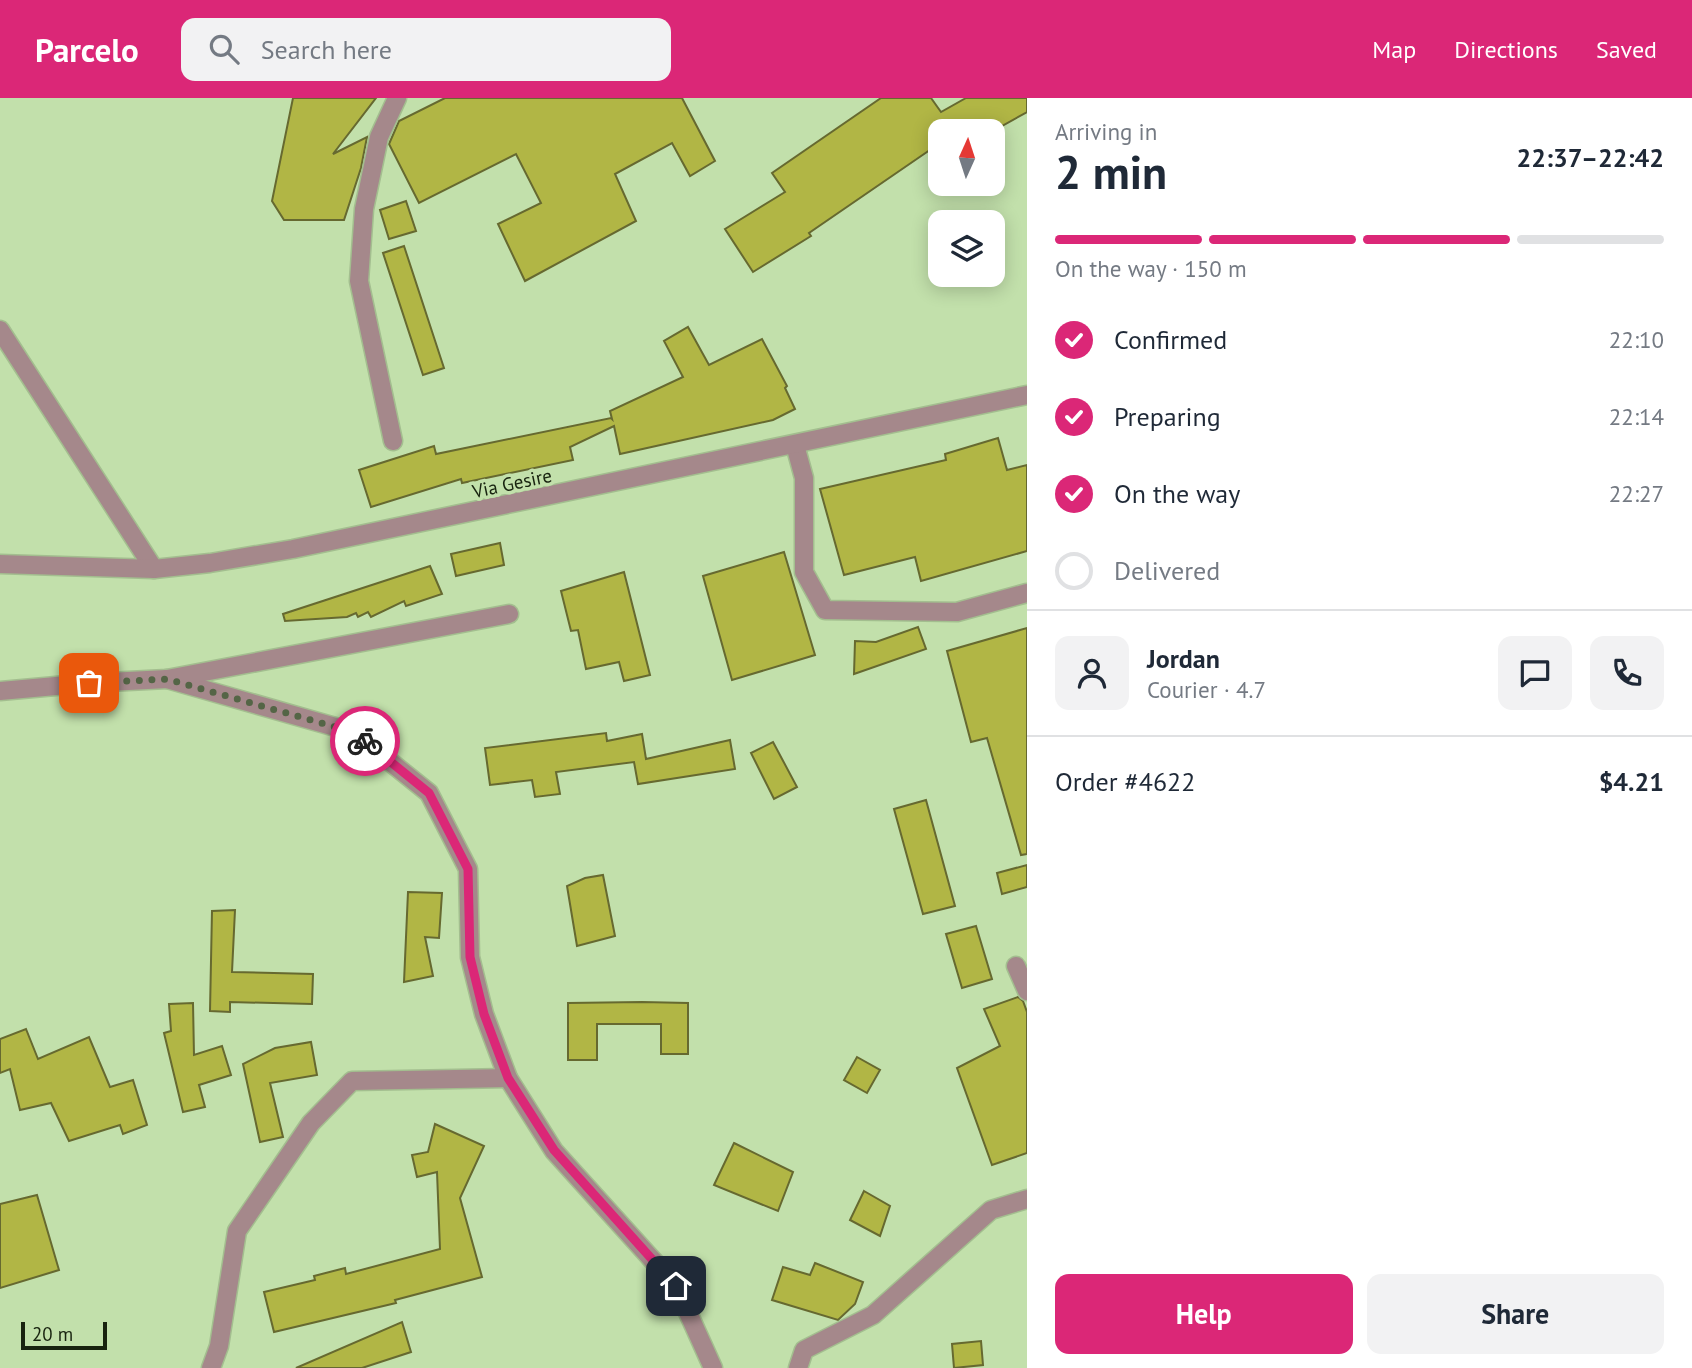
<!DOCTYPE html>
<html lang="en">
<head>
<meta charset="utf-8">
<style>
  body { margin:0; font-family:"PT Sans",sans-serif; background:#f2f2f3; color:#1f2937; height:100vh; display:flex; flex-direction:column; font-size:26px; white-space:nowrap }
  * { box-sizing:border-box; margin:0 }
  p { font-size:23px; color:#747a83 }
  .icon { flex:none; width:38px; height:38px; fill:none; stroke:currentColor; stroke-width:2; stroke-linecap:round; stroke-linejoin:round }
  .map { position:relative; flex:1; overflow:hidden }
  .sheet { display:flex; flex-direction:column; background:#fff; width:665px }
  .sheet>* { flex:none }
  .needle { width:46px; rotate:3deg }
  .tools { position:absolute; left:928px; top:21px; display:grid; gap:14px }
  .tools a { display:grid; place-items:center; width:77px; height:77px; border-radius:14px; background:#fff; box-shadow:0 4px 18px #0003; font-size:35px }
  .scale { position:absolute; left:21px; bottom:18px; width:86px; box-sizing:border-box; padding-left:7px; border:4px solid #18230f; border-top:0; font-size:19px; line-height:24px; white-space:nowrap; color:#18230f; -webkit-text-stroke:5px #c2e0ab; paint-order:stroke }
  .pin { position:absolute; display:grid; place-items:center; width:60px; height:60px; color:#fff; margin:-30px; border-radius:14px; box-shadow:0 4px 10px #0006 }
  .courier { position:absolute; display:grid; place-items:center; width:70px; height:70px; margin:-35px; border:5px solid #db2777; border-radius:50%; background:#fff; color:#222; box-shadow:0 2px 9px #0007 }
  .head em { font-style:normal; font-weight:700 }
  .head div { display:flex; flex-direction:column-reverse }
  .head { display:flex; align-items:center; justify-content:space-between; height:119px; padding:0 28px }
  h1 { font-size:46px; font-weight:700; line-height:52px }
  .bar { display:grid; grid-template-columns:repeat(4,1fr); gap:10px 7px; align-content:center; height:84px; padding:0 28px }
  .bar i { height:9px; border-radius:5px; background:#e0e1e3 }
  .bar .active { background:#db2777 }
  .bar p { grid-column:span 4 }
  .line { display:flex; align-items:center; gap:18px; padding:0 28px; border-top:2px solid #e0e1e3 }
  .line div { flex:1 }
  .round { display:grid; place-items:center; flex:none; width:74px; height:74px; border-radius:14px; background:#f2f2f3 }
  ol { padding:0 28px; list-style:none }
  li { display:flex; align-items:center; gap:21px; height:77px }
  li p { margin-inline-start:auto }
  li .icon { padding:7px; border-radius:50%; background:#db2777; color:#fff; stroke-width:4 }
  li:last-child { color:#747a83 }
  li i { width:38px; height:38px; border:4px solid #e0e1e3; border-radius:50% }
  .cta { display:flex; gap:14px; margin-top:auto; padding:14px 28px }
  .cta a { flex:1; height:80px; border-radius:14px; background:#db2777; color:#fff; font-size:28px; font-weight:700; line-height:80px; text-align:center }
  .cta a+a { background:#f2f2f3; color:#1f2937 }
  header { display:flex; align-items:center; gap:42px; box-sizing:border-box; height:98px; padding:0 35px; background:#db2777; color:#fff }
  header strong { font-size:33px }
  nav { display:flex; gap:38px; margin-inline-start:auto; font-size:24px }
  .search { width:490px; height:63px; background:#f2f2f3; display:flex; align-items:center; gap:18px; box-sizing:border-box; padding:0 24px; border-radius:14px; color:#747a83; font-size:26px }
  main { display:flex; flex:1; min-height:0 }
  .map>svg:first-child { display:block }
</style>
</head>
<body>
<header>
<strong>Parcelo</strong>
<div class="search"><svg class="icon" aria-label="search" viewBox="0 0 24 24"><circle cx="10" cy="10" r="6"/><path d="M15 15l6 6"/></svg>Search here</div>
<nav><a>Map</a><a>Directions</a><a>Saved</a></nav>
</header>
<main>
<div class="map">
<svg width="1027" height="1270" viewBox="0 0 1027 1270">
  <rect width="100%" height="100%" fill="#c2e0ab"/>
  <!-- building -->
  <g fill="#b1b645" stroke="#666930" stroke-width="2">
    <path d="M293,0H376L333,56L367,39L361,70L344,122H284L272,103Z"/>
    <path d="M445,0H682L715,63L690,78L672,45L615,76L636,123L525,183L498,126L541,105L516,56L419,105L389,46L399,23Z"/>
    <path d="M881,0H931L941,14L966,0H1027V14L993,33H940V45L809,135L811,138L753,174L725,131L785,94L772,75Z"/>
    <path d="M406,103L416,133L389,141L380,112Z"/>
    <path d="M404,148L444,270L423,277L383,155Z"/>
    <path d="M688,229L709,267L762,241L787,288L785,290L795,311L773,322L620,356L614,328L570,349L573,362L462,385L461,381L371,409L359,372L434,348L436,356L611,320L612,321L610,313L683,279L664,243Z"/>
    <path d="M998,340L1007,372L1027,367V453L921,483L915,459L844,477L820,391L946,362L945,356Z"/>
    <path d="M500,445L504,467L456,478L451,456Z"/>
    <path d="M784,454L815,557L732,582L703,478Z"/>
    <path d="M430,468L442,496L406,508L404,503L371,519L368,514L358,519L356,515L347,519L285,523L283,516Z"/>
    <path d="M624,474L650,577L624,583L619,564L586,571L578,532L571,533L561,493Z"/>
    <path d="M918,529L926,551L854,576L855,543L876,544Z"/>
    <path d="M1027,530V756L1021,757L987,640L971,644L947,553Z"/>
    <path d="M606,635L607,643L642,636L646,661L730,642L735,671L638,686L634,664L556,674L560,696L535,699L532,682L490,687L485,650Z"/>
    <path d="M773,644L797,689L774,701L751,655Z"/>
    <path d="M926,702L955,808L923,816L894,711Z"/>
    <path d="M1027,767V789L1002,796L997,775Z"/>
    <path d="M603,777L615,838L577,848L567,788L585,780Z"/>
    <path d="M408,794L442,795L439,840L425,839L433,878L404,884Z"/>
    <path d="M235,812L232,874L313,876L312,906L230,904V914L210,913L212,813Z"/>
    <path d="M976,828L992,881L962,890L946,836Z"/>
    <path d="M1018,899L1023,903L1027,914V1055L992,1067L957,970L1000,948L984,911Z"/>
    <path d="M642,904L688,905V956H661V926H597V962H568V905Z"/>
    <path d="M193,905L194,957L222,948L231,977L199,987L205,1009L183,1014L164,935L171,933L169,906Z"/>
    <path d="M26,931L38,961L89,939L110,989L133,982L147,1027L123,1036L120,1027L69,1043L51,1005L20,1012L10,971L0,975V941Z"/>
    <path d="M311,944L317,977L270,985L283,1039L260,1044L243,966L275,950Z"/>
    <path d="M857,959L880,972L867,995L844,982Z"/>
    <path d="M435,1026L484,1048L460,1100L482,1179L395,1202L396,1205L274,1234L264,1194L315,1182L314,1178L345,1170L346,1176L440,1151L437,1074L417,1079L412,1057L428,1054Z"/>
    <path d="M734,1045L793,1074L778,1113L714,1087Z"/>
    <path d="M864,1093L890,1108L880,1138L850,1122Z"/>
    <path d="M37,1097L59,1172L0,1190V1106Z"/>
    <path d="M815,1165L863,1184L855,1206L838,1222L772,1202L783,1169L810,1177Z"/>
    <path d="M402,1224L411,1254L362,1270H296Z"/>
    <path d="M981,1243L983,1267L954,1270L952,1246Z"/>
  </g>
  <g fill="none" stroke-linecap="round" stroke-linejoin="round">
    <!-- street casing -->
    <g stroke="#a3be8f" stroke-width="21">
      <g id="street">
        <path d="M0,232L154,471"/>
        <path d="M393,343L359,183L364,111L379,39L397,0"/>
        <path d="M795,347L804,380V474L825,512L957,514L1027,495"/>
        <path d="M0,466L154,471L210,465L293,451L1027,297"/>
        <path d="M167,581L353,634L429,695L468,771L470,859L484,916L508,980L554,1053L676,1188L713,1270"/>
        <path d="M0,593L89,585L167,581L509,516"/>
        <path d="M1016,868L1027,893"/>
        <path d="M211,1270L219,1248L237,1133L311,1025L352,983L508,980"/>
        <path d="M798,1270L804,1252L873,1217L991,1112L1027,1101"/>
      </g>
    </g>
    <!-- street -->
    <use href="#street" stroke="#a5888b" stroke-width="18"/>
  </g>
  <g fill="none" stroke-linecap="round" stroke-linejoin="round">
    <!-- done -->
    <path stroke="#546546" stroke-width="7" stroke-dasharray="0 12.6" d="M89,585L167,581L353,634L365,643"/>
    <!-- route -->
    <path stroke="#db2777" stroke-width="9" d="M365,643L429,695L468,771L470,859L484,916L508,980L554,1052L676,1188"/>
  </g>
  <g text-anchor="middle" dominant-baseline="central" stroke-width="7" stroke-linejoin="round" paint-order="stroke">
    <!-- street labels -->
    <g font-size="19" fill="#18230f" stroke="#c2e0ab">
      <text transform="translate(512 385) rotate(-12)">Via Gesire</text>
    </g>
  </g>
</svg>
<div class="tools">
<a><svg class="needle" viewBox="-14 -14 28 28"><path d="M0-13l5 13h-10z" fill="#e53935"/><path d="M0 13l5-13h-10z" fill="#747a83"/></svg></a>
<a><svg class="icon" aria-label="layers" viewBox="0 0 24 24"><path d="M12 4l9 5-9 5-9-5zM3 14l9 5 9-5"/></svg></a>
</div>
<div class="scale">20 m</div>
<div class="pin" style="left:89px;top:585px;background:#ea580c"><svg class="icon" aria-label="bag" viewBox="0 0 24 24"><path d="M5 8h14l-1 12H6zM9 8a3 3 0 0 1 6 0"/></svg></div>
<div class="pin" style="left:676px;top:1188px;background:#1f2937"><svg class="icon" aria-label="home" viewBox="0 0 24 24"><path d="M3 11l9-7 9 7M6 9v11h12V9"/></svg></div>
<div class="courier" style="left:365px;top:643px"><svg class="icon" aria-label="bike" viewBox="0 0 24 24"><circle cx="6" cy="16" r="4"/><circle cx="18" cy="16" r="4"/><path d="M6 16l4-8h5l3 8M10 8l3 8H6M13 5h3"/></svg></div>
</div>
<section class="sheet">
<div class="head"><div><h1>2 min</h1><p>Arriving in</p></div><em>22:37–22:42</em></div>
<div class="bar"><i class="active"></i><i class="active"></i><i class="active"></i><i></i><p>On the way · 150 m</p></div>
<ol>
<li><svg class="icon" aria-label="check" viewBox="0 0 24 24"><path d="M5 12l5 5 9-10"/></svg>Confirmed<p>22:10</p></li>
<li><svg class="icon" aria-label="check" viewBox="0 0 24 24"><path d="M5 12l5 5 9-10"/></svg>Preparing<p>22:14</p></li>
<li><svg class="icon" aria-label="check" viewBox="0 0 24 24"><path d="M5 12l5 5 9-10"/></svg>On the way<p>22:27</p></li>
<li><i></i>Delivered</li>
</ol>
<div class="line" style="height:126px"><a class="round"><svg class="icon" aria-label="person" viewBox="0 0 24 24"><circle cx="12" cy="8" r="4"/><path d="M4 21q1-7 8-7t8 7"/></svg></a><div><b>Jordan</b><p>Courier · 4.7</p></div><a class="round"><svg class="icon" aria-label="chat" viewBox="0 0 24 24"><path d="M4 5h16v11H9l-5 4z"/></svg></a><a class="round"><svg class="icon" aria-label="phone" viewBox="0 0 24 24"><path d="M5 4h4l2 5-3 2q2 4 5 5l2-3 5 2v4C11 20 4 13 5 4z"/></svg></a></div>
<div class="line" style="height:91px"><div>Order #4622</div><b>$4.21</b></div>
<div class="cta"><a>Help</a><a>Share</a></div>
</section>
</main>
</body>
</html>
